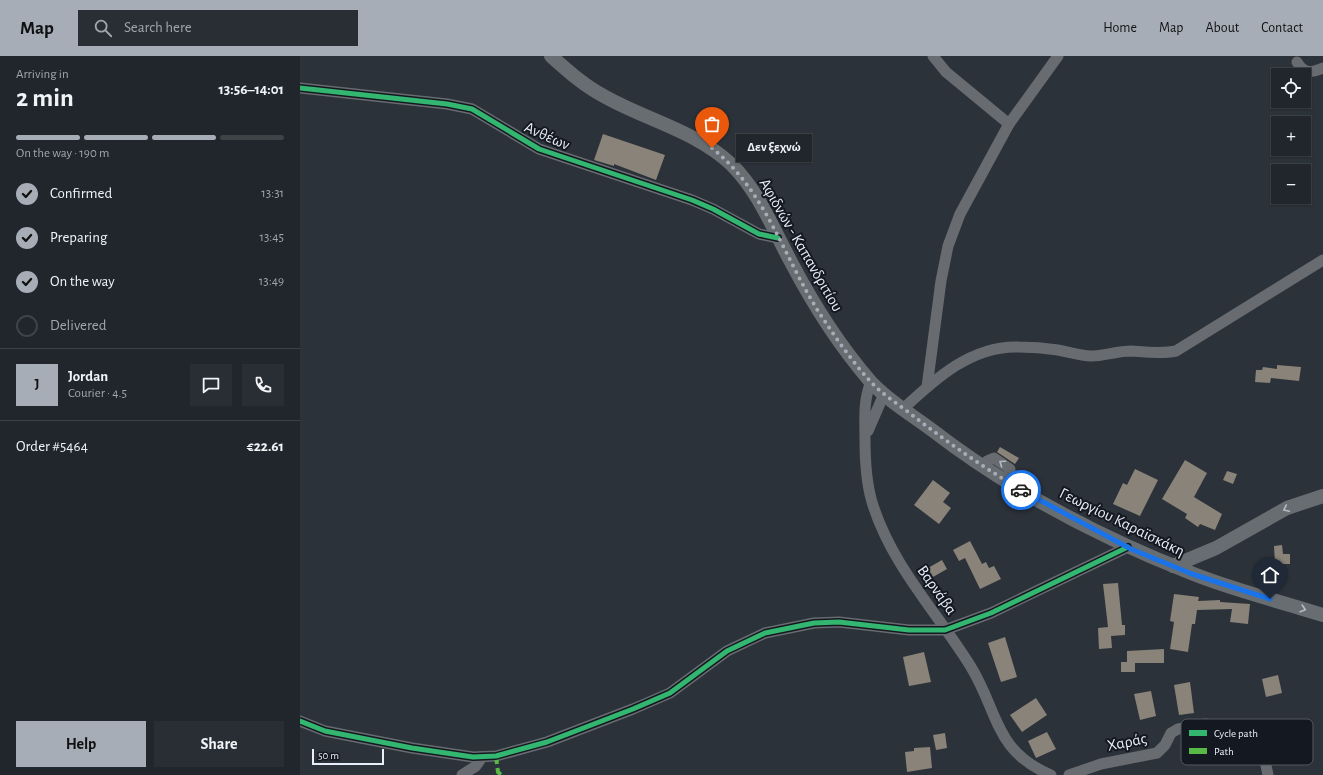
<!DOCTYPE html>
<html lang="en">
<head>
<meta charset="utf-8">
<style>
  body { margin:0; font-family:"Alegreya Sans",sans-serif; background:#292e34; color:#f1f3f6; height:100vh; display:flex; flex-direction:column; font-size:15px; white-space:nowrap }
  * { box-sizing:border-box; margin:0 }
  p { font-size:13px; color:#a2a5a9 }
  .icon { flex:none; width:22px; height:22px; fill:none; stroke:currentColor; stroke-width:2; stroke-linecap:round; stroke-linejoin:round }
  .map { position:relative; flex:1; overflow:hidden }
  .side { display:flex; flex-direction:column; background:#21262c; width:300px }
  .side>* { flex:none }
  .buttons { position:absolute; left:971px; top:12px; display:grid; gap:8px }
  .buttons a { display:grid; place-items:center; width:40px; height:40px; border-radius:0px; background:#21262c; box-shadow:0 1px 3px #0004,0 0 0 1px #3e4348; font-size:20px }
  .scale { position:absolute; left:12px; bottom:10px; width:72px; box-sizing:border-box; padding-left:4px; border:2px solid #e8effa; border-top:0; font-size:11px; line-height:14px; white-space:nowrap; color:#e8effa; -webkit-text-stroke:3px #141820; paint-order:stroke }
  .pin { position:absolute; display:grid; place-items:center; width:34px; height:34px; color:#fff; margin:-41px -17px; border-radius:50% 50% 50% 0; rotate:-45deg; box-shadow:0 0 4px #0007 }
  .pin .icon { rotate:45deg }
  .courier { position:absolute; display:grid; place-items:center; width:40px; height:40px; margin:-20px; border:3px solid #1a73e8; border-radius:50%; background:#fff; color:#222; box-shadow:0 1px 5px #0007 }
  .bubble { position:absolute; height:28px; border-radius:0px; background:#21262c; box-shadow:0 1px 3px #0004,0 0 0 1px #3e4348; font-size:13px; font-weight:700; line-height:28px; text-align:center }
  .overview em { font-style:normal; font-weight:700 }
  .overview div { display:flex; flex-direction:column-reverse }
  .overview { display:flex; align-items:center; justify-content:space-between; height:68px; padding:0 16px }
  h1 { font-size:26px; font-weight:700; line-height:30px }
  .bar { display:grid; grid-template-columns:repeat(4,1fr); gap:6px 4px; align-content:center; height:48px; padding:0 16px }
  .bar i { height:5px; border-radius:3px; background:#3e4348 }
  .bar .on { background:#a6adb7 }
  .bar p { grid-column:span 4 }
  .line { display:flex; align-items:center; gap:10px; padding:0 16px; border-top:1px solid #3e4348 }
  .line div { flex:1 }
  .round { display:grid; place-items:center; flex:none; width:42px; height:42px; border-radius:0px; background:#292e34 }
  ol { padding:0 16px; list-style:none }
  li { display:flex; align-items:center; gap:12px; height:44px }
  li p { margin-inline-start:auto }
  li .icon { padding:4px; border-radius:50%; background:#a6adb7; color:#111; stroke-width:4 }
  li:last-child { color:#a2a5a9 }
  li i { width:22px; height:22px; border:2px solid #3e4348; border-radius:50% }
  .cta { display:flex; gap:8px; margin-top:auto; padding:8px 16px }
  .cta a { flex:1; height:46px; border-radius:0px; background:#a6adb7; color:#111; font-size:16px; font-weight:700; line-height:46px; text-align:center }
  .cta a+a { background:#292e34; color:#f1f3f6 }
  header { display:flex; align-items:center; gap:24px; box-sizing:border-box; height:56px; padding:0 20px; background:#a6adb7; color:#111 }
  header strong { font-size:19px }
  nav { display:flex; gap:22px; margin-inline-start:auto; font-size:14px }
  .search { width:280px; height:36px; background:#292e34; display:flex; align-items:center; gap:10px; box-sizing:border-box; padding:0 14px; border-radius:0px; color:#a2a5a9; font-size:15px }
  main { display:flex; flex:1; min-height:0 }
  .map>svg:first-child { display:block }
</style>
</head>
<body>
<header>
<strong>Map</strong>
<div class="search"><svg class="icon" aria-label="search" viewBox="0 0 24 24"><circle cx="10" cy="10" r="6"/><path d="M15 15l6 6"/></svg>Search here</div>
<nav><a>Home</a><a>Map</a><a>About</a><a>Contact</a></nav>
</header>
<main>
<section class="side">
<div class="overview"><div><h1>2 min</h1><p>Arriving in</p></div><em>13:56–14:01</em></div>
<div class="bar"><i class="on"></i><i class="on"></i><i class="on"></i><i></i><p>On the way · 190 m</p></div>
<ol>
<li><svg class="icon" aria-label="check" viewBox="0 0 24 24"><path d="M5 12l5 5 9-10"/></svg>Confirmed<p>13:31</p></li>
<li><svg class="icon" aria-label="check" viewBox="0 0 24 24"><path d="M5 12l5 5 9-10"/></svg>Preparing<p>13:45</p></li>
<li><svg class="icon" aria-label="check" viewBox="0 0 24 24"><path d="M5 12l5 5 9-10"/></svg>On the way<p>13:49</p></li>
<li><i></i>Delivered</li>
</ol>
<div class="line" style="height:72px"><b class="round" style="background:#a6adb7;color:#111">J</b><div><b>Jordan</b><p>Courier · 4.5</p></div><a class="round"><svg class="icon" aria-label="chat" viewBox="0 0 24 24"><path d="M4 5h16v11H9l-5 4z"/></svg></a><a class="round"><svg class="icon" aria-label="phone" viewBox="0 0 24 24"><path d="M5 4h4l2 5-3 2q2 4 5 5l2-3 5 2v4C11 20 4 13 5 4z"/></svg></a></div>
<div class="line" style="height:52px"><div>Order #5464</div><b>€22.61</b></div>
<div class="cta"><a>Help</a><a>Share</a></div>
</section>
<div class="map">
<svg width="1023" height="719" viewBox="0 0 1023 719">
  <rect width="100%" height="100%" fill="#2c323a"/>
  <!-- building -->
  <g fill="#898379">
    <path d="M303,78L365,99L356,124L314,108V110L294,104Z"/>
    <path d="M977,309L1001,311L999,325L971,322L970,327L955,326L956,314H962L963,311L977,313Z"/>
    <path d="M700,391L719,402L715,408L697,396Z"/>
    <path d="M885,404L907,417L894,441L922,458L915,474L900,468L898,471L885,462L887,458L862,443Z"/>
    <path d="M835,413L858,424L840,460L813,448L823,427L827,429Z"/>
    <path d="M927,415L937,418L933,428L923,424Z"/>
    <path d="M633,424L650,437L643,446L651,452L639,468L614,449Z"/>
    <path d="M670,485L682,508L686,506L689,512L694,510L701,523L680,533L665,502L659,505L653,494Z"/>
    <path d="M982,489L983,498H990V508H975L974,490Z"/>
    <path d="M642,504L647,513L633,521L628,512Z"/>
    <path d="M818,527L822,569H825V579L811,580L812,592L799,593L798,572L808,571L803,528Z"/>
    <path d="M874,538L899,541L898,545L920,544V546L950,548L948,568L930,566L932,553L897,554L895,568H892L888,596L870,593L874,566L870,565Z"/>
    <path d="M705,581L717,621L701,626L688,587Z"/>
    <path d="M864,593V607H835V616H821V606H827V595Z"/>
    <path d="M624,596L631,626L609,630L603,601Z"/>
    <path d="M978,619L982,637L966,641L962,623Z"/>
    <path d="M890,626L894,657L879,659L874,629Z"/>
    <path d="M851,635L856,660L840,664L834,638Z"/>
    <path d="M736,642L747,659L722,676L710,659Z"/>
    <path d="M747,676L756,693L736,702L728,685Z"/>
    <path d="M645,677L647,692L636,694L633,679Z"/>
    <path d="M630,691L632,712L607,716L605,696L614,695V692Z"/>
  </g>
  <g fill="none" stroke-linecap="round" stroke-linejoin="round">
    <!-- minor -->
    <g stroke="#686c70" stroke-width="11">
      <path d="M633,0L646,16L709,68"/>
      <path d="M997,6C1004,18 1011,17 1023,12"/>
      <path d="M0,32L147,48L172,53L239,93L392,144L413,153L459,178L478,182"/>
      <path d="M571,326C563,345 565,363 565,383C565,403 566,426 572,446C591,509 637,556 671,611C699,657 694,695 751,719"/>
      <path d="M627,331L641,225L648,190L660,158L709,68L758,0"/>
      <path d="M604,352C635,323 672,289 719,291C732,291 745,292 758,294C769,296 780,300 791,300C804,300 817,295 831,295C846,296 861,298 876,295L1023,204"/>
      <path d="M568,375L584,338"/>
      <path d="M687,405L694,402L710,413V420"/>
      <path d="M0,665L25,675L112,692L173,701L196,700L247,686L333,653L370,637L427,595L465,577L514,567L539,566L609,574H645L691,557L828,491"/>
      <path d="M964,700L968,719"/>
      <path d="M162,719L176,710L182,701"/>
      <path d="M769,719L801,708L857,697L865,689L871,677L878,673L906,668"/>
    </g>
    <!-- major -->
    <g stroke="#686d72" stroke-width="14">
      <path d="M251,0C267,14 283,29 302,39C345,64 395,74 432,109C459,136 473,173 491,206C513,248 539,289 570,325C587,344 612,359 632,374C710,434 799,481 891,517C933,534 979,545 1023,559"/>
      <path d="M873,510L916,492L987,452L1023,440"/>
    </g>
    <!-- quiet -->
    <path stroke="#58b947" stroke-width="4" stroke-dasharray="8 4" stroke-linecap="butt" d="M196,700L198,716L201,719"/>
    <!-- cycleway casing -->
    <g stroke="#141820" stroke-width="8">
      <g id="cycleway">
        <path d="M0,32L147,48L172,53L239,93L392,144L413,153L459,178L478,182"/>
        <path d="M0,665L25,675L112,692L173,701L196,700L247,686L333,653L370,637L427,595L465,577L514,567L539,566L609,574H645L691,557L828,491"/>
      </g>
    </g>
    <!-- cycleway -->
    <use href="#cycleway" stroke="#33b770" stroke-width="5"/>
  </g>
  <!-- one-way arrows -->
  <defs><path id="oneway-chevron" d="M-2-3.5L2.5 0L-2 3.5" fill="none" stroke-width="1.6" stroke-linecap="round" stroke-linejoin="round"/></defs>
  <use stroke="#b5bbc3" href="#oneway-chevron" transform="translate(702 407) rotate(-145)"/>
  <g stroke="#b5bbc4">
    <use href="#oneway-chevron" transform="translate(986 453) rotate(155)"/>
    <use href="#oneway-chevron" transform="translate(1003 553) rotate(17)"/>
  </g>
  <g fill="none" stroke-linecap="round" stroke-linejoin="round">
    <!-- done -->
    <path stroke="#a6adb7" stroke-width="4" stroke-dasharray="0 7.2" d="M412,92C469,138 484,205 524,264C538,285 554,308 571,326C583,339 598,348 612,359C647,386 683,411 721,434"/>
    <!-- route -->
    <path stroke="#1a73e8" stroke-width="5" d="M721,434L831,493L892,518L970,543"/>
  </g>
  <g text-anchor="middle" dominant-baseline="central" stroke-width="4" stroke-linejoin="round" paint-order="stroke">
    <!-- street labels -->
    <g font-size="16" fill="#e8effa" stroke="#141820">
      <text transform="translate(247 80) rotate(24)">Ανθέων</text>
      <text transform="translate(501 189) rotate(60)">Αφιδνών - Καπανδριτίου</text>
      <text transform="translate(822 466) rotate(26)">Γεωργίου Καραϊσκάκη</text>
      <text transform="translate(637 534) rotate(55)">Βαρνάβα</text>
      <text transform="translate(827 686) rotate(-11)">Χαράς</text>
    </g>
  </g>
  <!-- legend -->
  <rect x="881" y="663" width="132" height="46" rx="6" fill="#141820" stroke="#545861" stroke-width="1"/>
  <rect x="889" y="674" width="18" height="6" fill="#33b770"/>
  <rect x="889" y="692" width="18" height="6" fill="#58b947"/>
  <g font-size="11" fill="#e8effa">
    <text x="914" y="681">Cycle path</text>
    <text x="914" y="699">Path</text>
  </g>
</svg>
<div class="buttons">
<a><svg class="icon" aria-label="locate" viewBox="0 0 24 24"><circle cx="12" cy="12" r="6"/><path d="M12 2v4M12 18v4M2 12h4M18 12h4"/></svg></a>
<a>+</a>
<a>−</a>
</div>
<div class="scale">50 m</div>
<div class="pin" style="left:412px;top:92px;background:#ea580c"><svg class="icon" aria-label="bag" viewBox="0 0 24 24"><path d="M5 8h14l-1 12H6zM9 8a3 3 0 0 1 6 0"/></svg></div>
<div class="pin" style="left:970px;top:543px;background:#1f2937"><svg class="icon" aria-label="home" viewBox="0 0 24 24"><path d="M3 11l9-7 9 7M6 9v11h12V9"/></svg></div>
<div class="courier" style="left:721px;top:434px"><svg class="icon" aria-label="car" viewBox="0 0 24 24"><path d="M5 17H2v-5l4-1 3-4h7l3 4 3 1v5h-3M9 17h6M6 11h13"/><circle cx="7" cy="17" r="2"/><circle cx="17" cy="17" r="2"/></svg></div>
<div class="bubble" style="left:436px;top:78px;width:76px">Δεν ξεχνώ</div>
</div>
</main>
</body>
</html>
